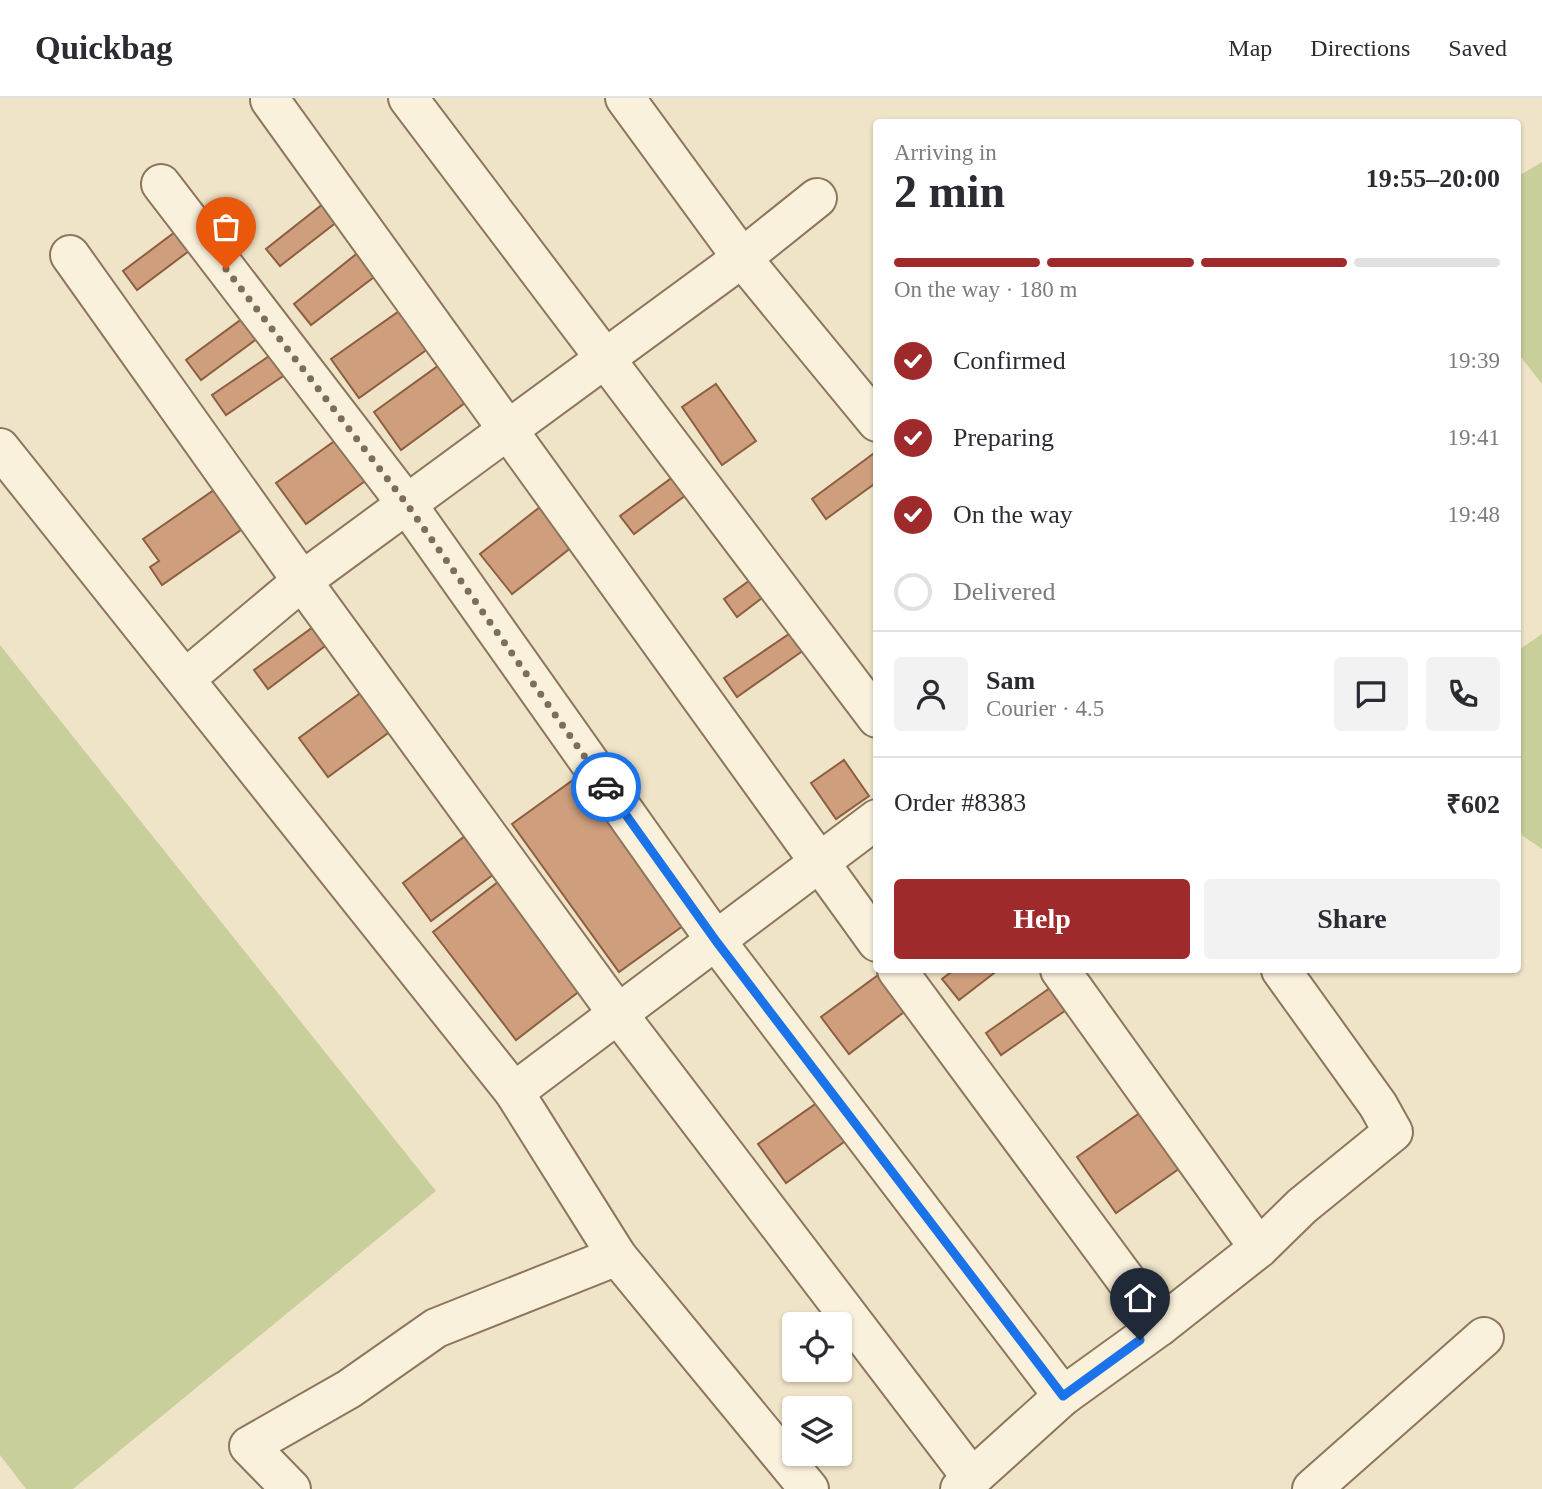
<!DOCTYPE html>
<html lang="en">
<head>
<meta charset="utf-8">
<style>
  body { margin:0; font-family:Georgia,serif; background:#f2f2f3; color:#2b2b33; height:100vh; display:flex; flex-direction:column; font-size:26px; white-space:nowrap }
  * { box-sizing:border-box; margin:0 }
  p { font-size:23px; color:#7c7c81 }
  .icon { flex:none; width:38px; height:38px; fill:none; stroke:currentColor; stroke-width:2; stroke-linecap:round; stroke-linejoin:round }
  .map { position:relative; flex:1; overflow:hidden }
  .drawer { position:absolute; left:873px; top:21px; width:648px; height:854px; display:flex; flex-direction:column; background:#fff; border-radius:7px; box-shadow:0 2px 5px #0004 }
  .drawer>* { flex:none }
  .controls { position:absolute; left:782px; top:1214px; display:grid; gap:14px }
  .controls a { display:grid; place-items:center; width:70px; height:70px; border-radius:7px; background:#fff; box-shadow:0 2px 5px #0004; font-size:35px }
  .pin { position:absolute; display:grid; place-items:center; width:60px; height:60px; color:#fff; margin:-72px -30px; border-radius:50% 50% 50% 0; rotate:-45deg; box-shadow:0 0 7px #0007 }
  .pin .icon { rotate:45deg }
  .courier { position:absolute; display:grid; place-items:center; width:70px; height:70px; margin:-35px; border:5px solid #1a73e8; border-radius:50%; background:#fff; color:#222; box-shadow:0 2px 9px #0007 }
  .head em { font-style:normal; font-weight:700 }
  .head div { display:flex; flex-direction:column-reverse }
  .head { display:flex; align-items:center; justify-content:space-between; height:119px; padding:0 21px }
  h1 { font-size:46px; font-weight:700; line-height:52px }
  .bar { display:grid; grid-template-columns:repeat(4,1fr); gap:10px 7px; align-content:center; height:84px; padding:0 21px }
  .bar i { height:9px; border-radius:5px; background:#e1e1e2 }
  .bar .active { background:#9e2a2b }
  .bar p { grid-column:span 4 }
  .line { display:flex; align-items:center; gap:18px; padding:0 21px; border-top:2px solid #e1e1e2 }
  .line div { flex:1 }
  .round { display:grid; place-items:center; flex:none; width:74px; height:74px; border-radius:7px; background:#f2f2f3 }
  ol { padding:0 21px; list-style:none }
  li { display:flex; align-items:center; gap:21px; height:77px }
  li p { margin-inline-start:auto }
  li .icon { padding:7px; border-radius:50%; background:#9e2a2b; color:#fff; stroke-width:4 }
  li:last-child { color:#7c7c81 }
  li i { width:38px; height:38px; border:4px solid #e1e1e2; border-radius:50% }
  .button { display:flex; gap:14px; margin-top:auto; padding:14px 21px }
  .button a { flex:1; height:80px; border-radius:7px; background:#9e2a2b; color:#fff; font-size:28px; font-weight:700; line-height:80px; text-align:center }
  .button a+a { background:#f2f2f3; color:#2b2b33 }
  header { display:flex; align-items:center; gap:42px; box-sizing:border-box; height:98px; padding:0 35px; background:#fff; border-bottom:2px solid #e1e1e2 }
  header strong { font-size:33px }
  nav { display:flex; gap:38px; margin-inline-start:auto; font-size:24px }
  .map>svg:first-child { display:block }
</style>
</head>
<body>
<header>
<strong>Quickbag</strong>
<nav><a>Map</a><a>Directions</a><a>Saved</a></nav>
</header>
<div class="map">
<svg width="1542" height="1391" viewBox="0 0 1542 1391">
  <rect width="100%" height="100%" fill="#f0e4c8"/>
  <!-- green -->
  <g fill="#c9cf9b">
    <path d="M1542,64V286L1517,254V79Z"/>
    <path d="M1542,536V751L1523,738L1517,726V553Z"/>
    <path d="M0,547L436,1093L73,1391H26L0,1357Z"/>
  </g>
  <!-- building -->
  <g fill="#cf9f7d" stroke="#8d5f41" stroke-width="2">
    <path d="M328,102L342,120L280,168L266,151Z"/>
    <path d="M187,125L201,144L137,192L123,173Z"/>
    <path d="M360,153L378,176L311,227L294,206Z"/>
    <path d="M405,209L432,248L359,300L331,261Z"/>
    <path d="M250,215L265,235L201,282L186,262Z"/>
    <path d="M278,252L292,272L226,317L212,297Z"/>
    <path d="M442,265L469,302L401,352L374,314Z"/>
    <path d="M716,286L756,343L722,367L682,309Z"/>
    <path d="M343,337L372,378L306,426L276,385Z"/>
    <path d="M877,353V384L826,421L812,401Z"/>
    <path d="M681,373L694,391L634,436L620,418Z"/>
    <path d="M214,392L241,432L162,487L150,469L159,463L143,441Z"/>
    <path d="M545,405L577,445L512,496L480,456Z"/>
    <path d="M753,480L766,497L737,519L724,501Z"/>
    <path d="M320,524L333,542L268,591L254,572Z"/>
    <path d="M792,534L804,552L737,599L724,580Z"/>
    <path d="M366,591L395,630L328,679L299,640Z"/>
    <path d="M844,662L869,698L836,721L811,685Z"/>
    <path d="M580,677L687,825L619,874L512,726Z"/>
    <path d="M469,735L498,773L431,823L403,785Z"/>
    <path d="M498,784L581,892L516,942L433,834Z"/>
    <path d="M885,872L912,908L849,956L821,919Z"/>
    <path d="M954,872H998L959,902L942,881Z"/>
    <path d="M1057,885L1072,908L1001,957L986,935Z"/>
    <path d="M824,1000L851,1039L786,1085L758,1046Z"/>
    <path d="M1144,1012L1183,1068L1116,1115L1077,1059Z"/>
  </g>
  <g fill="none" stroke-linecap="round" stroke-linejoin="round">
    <!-- minor casing -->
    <g stroke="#8d765c" stroke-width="42">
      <g id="minor">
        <path d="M408,0L877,620"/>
        <path d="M625,0L742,160L877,324"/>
        <path d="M270,2L877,844"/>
        <path d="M161,86L406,405L716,843L1063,1298"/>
        <path d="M70,157L302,483L618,916L972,1380"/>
        <path d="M0,350L514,994L617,1158L809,1391"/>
        <path d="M185,581L302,483L742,160L817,100"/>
        <path d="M897,872L1160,1228"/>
        <path d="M1060,872L1259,1150"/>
        <path d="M514,994L877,721"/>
        <path d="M291,1391L249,1348L349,1291L436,1230L617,1158"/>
        <path d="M960,1391L1063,1298L1160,1228L1259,1150L1302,1108L1393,1034L1378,1007L1281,872"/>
        <path d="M1312,1391L1484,1239"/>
      </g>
    </g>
    <!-- minor -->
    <use href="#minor" stroke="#faf1dc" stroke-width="38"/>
  </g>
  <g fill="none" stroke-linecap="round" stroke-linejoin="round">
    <!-- done -->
    <path stroke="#7c6e5b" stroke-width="7" stroke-dasharray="0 12.6" d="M226,171L406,405L606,689"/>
    <!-- route -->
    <path stroke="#1a73e8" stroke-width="9" d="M606,689L716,843L1063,1298L1140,1242"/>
  </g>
</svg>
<div class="controls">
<a><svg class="icon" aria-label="locate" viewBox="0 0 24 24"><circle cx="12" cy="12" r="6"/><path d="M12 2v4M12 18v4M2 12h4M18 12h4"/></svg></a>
<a><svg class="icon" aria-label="layers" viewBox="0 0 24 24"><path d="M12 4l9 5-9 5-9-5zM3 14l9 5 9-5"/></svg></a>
</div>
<div class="pin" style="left:226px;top:171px;background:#ea580c"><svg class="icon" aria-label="bag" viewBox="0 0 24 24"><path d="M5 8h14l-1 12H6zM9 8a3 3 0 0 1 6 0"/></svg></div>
<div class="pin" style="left:1140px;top:1242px;background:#1f2937"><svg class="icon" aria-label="home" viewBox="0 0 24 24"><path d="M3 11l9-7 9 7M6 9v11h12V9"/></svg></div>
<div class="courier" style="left:606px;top:689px"><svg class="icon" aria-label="car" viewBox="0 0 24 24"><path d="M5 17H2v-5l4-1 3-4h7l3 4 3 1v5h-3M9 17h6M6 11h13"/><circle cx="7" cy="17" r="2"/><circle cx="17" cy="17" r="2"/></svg></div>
<section class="drawer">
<div class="head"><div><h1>2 min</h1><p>Arriving in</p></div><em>19:55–20:00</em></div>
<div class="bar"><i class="active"></i><i class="active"></i><i class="active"></i><i></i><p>On the way · 180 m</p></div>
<ol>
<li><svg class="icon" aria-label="check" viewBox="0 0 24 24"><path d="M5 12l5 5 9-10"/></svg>Confirmed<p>19:39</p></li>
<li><svg class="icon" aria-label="check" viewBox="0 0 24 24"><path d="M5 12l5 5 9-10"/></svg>Preparing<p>19:41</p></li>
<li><svg class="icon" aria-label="check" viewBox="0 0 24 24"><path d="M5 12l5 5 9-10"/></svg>On the way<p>19:48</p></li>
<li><i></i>Delivered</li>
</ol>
<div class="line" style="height:126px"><a class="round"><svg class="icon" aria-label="person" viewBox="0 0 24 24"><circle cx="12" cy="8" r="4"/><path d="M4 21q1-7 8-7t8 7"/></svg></a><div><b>Sam</b><p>Courier · 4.5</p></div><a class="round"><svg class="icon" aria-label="chat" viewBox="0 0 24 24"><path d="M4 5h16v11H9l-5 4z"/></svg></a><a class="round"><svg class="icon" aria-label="phone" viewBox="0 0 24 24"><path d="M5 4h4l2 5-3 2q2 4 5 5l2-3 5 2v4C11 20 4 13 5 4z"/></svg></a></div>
<div class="line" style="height:91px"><div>Order #8383</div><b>₹602</b></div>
<div class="button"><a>Help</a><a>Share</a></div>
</section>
</div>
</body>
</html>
